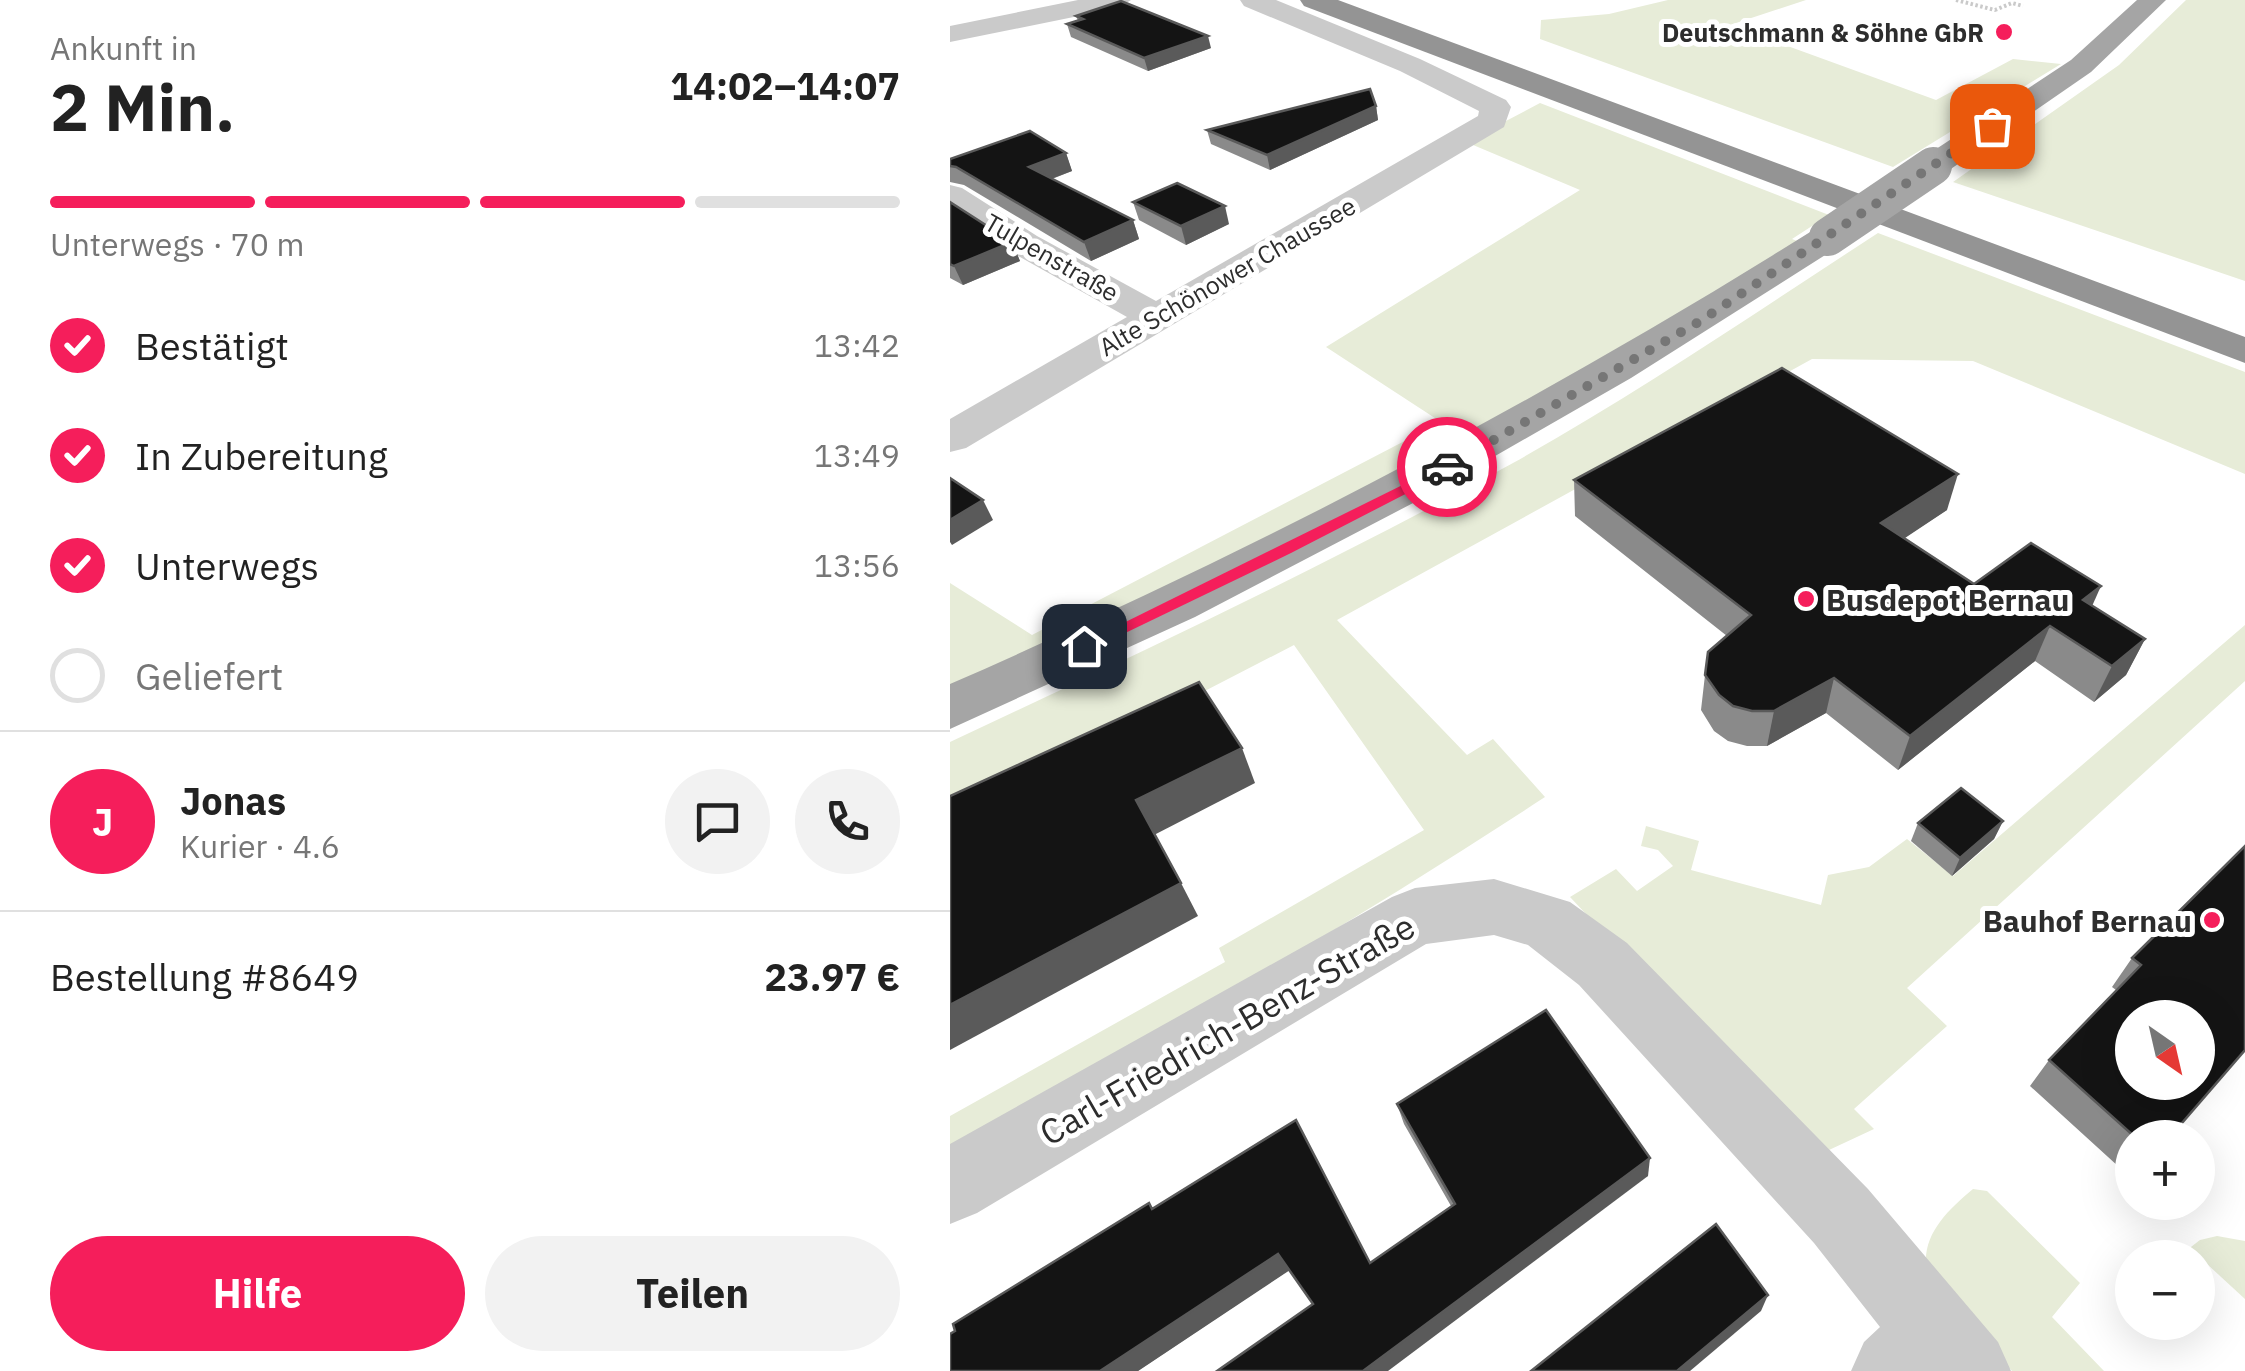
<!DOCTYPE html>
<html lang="de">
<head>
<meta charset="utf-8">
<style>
  body { margin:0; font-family:"IBM Plex Sans",sans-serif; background:#f2f2f2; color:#222; height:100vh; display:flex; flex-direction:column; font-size:38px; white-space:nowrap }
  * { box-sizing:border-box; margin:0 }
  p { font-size:32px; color:#767676 }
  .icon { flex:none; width:55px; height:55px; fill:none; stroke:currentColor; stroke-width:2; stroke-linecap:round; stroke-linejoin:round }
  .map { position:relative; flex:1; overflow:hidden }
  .details { display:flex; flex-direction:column; background:#fff; width:950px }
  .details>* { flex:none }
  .needle { width:65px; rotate:146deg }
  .tools { position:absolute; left:1165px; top:1000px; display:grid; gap:20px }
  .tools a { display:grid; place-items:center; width:100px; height:100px; border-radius:50%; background:#fff; box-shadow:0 10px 40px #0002; font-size:50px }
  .pin { position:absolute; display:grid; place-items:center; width:85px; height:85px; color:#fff; margin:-42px; border-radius:20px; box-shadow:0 5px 15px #0006 }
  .courier { position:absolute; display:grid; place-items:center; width:100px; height:100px; margin:-50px; border:8px solid #f51e5b; border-radius:50%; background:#fff; color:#222; box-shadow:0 2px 12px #0007 }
  .overview em { font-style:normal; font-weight:700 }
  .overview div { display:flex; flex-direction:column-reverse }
  .overview { display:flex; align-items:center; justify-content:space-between; height:170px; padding:0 50px }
  h1 { font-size:65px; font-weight:700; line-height:75px }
  .bar { display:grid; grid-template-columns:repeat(4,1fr); gap:15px 10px; align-content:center; height:120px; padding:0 50px }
  .bar i { height:12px; border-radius:8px; background:#e0e0e0 }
  .bar .active { background:#f51e5b }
  .bar p { grid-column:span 4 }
  .line { display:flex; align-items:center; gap:25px; padding:0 50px; border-top:2px solid #e0e0e0 }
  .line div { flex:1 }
  .round { display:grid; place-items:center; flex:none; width:105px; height:105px; border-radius:52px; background:#f2f2f2 }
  ol { padding:0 50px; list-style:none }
  li { display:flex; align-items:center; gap:30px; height:110px }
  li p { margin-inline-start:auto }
  li .icon { padding:10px; border-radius:50%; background:#f51e5b; color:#fff; stroke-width:4 }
  li:last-child { color:#767676 }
  li i { width:55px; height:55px; border:5px solid #e0e0e0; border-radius:50% }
  .primary-button { display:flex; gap:20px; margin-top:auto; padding:20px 50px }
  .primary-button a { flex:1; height:115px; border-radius:60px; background:#f51e5b; color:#fff; font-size:40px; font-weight:700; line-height:115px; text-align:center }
  .primary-button a+a { background:#f2f2f2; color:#222 }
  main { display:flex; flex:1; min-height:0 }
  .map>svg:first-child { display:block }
</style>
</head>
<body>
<main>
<section class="details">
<div class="overview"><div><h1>2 Min.</h1><p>Ankunft in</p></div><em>14:02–14:07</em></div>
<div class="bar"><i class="active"></i><i class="active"></i><i class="active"></i><i></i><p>Unterwegs · 70 m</p></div>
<ol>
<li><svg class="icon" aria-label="check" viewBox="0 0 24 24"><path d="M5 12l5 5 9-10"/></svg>Bestätigt<p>13:42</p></li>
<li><svg class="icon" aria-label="check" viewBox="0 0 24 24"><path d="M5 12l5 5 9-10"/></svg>In Zubereitung<p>13:49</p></li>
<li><svg class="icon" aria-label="check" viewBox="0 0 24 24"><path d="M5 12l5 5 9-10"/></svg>Unterwegs<p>13:56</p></li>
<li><i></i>Geliefert</li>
</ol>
<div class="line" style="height:180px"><b class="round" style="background:#f51e5b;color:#fff">J</b><div><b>Jonas</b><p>Kurier · 4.6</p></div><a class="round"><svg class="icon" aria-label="chat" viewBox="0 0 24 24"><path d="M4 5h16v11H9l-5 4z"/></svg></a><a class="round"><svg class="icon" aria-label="phone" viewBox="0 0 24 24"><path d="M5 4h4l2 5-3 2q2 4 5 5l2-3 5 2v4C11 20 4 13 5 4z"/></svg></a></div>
<div class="line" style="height:130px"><div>Bestellung #8649</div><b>23.97 €</b></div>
<div class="primary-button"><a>Hilfe</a><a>Teilen</a></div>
</section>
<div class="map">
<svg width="1295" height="1371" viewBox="0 0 1295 1371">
  <rect width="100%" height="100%" fill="#fff"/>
  <!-- green -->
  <g fill="#e7ecd8">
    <path d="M718,0H856L780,25L986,100L1063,59L1111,64L943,167L590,39L591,20L659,14Z"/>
    <path d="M1236,0H1295V281L1003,182L1169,65Z"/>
    <path d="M590,103L879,215L842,239L850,242L510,445L0,692V583L82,635L491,422L376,347L630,190L516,142Z"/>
    <path d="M928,233L1295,372V474L1023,361L862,359L387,620L517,755L543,739L595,797C401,924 202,1040 0,1153V1116L275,962L269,948L474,830L344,645L158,741L0,812V742C190,653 379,564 563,463C688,393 808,311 928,233Z"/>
    <path d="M1295,625V681L957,988L997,1026L904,1109L924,1129L864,1157L620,897L666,869L687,891L723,866L708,850L691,846L696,826L749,841L741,870L871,905L878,875L919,867L957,839L1003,876Z"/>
    <path d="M1023,1189L1037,1191L1130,1283L1102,1317L1154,1371H1062L981,1284C964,1243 993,1214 1023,1189Z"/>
    <path d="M1267,1236L1295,1241V1299L1257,1264L1248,1275V1258L1228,1257L1250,1240Z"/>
  </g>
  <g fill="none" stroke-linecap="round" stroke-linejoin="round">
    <!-- path -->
    <path stroke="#cacaca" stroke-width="4" stroke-dasharray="2.5 2.5" stroke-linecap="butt" d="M1006,0L1045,10L1062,3L1073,6"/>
    <!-- minor -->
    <g fill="#cacaca" fill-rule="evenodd">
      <path d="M128,0H181L168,8L0,42V26Z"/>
      <path d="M290,0H326L470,59L556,100L561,107L554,127L16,448L0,452V419L177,317L61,252L0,211V185L12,188L87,236L206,301L528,116L529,111L450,71L294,6Z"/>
      <path d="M544,879L620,902L677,943L918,1189L1048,1342L1061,1371H901L914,1342L930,1327L864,1243L629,985L578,945L544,935L476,944L27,1213L0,1224V1144L442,897L465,888Z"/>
    </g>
    <!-- major -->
    <g fill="#a5a5a5" fill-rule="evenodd">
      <path d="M1187,0H1216L1141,72L995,173H971L966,166L971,159L1121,60Z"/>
      <path d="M878,226L891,229L896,237L891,245L681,378L465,502L245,617L0,729V684C300,553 588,403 865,229Z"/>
    </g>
    <!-- highway -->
    <path fill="#949494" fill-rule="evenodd" d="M350,0H388L1295,337V363L354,6Z"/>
    <!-- major-bridge -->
    <path stroke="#a5a5a5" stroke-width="38" d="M878,237L983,166"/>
  </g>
  <!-- wall -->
  <g fill="#8a8a8a">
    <path d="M126,16L261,48L198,71L121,37L117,24L128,21Z"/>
    <path d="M426,106L428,120L320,170L261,144L257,130Z"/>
    <path d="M116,153L122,171L102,179L183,220L189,239L141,261L14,185L0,182V159Z"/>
    <path d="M0,202L62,242L70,261L13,285L0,278Z"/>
    <path d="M183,202L279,224L236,245L189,220Z"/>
    <path d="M624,480L997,510L954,538L1024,584L1142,606L1195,639L1176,675L1144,702L1085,661L948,770L876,713L817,746H797L778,741L764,731L751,710L755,675L777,636L625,516Z"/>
    <path d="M1053,821L1044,839L1002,876L961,841L968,823Z"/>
    <path d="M1295,846L1219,1138H1182V1175L1180,1177L1080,1086L1099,1060L1166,990L1162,987L1182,958Z"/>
    <path d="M447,1104L698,1176L363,1304L339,1270L188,1371H0L204,1208L420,1263L501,1206L454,1124Z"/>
  </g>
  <!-- shaded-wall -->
  <g fill="#5a5a5a">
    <path d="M258,36L261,48L198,71L194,58Z"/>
    <path d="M426,106L428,120L320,170L317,155Z"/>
    <path d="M116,153L122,171L85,185L79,167Z"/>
    <path d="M275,206L279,224L236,245L231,226Z"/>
    <path d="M183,220L189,239L141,261L134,242Z"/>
    <path d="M62,242L70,261L13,285L4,266Z"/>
    <path d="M1008,474L997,510L922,560L931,523Z"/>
    <path d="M33,500L43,520L2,545L0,542V520Z"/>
    <path d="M1151,586L1135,622L1133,600Z"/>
    <path d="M1100,626L1085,661L948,770L960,736Z"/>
    <path d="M1195,639L1176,675L1144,702L1162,666Z"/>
    <path d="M884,678L876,713L817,746L824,711Z"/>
    <path d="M292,748L305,783L204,835L186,800Z"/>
    <path d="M1053,821L1044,839L1002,876L1010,858Z"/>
    <path d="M231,883L248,916L0,1050V1005Z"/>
    <path d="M700,1158L698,1176L438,1371H413Z"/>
    <path d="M328,1254L340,1270L188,1371H150Z"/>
    <path d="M818,1295L811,1311L740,1371H727Z"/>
  </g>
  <!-- building -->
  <g fill="#141414" stroke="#5a5a5a" stroke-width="2.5" fill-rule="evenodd">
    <path d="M171,1L258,36L194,58L117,24L133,19L126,16Z"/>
    <path d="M420,89L426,106L317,155L257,130Z"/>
    <path d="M80,131L116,153L79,167L183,220L134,242L6,167L0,166V159Z"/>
    <path d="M227,183L275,206L231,226L183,202Z"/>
    <path d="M0,202L62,242L4,266L0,264Z"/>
    <path d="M832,368L1008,474L931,523L1024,584L1081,543L1151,586L1133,600L1195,639L1162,666L1100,626L960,736L884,678L824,711H802L783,706L769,695L755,675L758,652L801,615L624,480Z"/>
    <path d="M0,478L33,500L0,520Z"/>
    <path d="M249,682L292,748L186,800L231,883L0,1005V796Z"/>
    <path d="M1011,788L1053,821L1010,858L968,823Z"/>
    <path d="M1295,846V1050L1219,1138H1186L1099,1060L1191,965L1182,958ZM1182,1018H1248V1082H1182Z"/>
    <path d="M596,1010L700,1158L413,1371H267L363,1304L328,1254L150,1371H0V1334L5,1331L3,1324L199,1203L202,1209L346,1120L420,1263L505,1204L447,1104Z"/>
    <path d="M766,1224L818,1295L727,1371H581Z"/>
  </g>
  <!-- route -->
  <path fill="#f51e5b" d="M497,463L504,467L502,470L341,553L140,650H129L127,646Z"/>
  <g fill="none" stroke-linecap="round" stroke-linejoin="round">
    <!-- done -->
    <path stroke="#767676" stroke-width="10" stroke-dasharray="0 18" d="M497,467L752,320L1042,126"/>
  </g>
  <!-- markers -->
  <g fill="#f51e5b" stroke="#fff" stroke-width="4">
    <circle cx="1054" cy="32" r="10"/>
    <circle cx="856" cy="599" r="10"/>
    <circle cx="1262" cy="920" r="10"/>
  </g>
  <g text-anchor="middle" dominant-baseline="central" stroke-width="10" stroke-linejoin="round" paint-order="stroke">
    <!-- far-poi labels -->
    <g font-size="25" font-weight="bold" fill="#2d2d2d" stroke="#fff" text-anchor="end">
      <text x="1034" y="32">Deutschmann &amp; Söhne GbR</text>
    </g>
    <!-- far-street labels -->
    <g font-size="25" fill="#2d2d2d" stroke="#fff">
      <text transform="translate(102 257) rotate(30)">Tulpenstraße</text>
      <text transform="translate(277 276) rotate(-30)">Alte Schönower Chaussee</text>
    </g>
    <!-- poi labels -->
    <g font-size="30" font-weight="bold" fill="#2d2d2d" stroke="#fff" text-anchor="start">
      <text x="876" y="599">Busdepot Bernau</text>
      <text x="1242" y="920" text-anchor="end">Bauhof Bernau</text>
    </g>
    <!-- near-street labels -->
    <g font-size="35" fill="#2d2d2d" stroke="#fff">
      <text transform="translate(277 1029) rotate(-30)">Carl-Friedrich-Benz-Straße</text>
    </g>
  </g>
</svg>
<div class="tools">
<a><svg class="needle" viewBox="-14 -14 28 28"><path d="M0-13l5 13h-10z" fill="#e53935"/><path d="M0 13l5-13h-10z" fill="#767676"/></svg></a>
<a>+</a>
<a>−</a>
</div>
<div class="pin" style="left:1042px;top:126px;background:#ea580c"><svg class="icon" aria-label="bag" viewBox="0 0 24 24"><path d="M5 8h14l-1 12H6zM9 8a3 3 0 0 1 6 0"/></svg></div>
<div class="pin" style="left:134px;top:646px;background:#1f2937"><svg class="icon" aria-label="home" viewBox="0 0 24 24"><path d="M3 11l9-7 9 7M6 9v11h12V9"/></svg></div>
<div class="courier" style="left:497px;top:467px"><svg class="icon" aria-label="car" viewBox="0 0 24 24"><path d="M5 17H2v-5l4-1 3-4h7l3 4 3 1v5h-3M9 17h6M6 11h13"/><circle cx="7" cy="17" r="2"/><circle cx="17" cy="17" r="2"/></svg></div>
</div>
</main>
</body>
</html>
